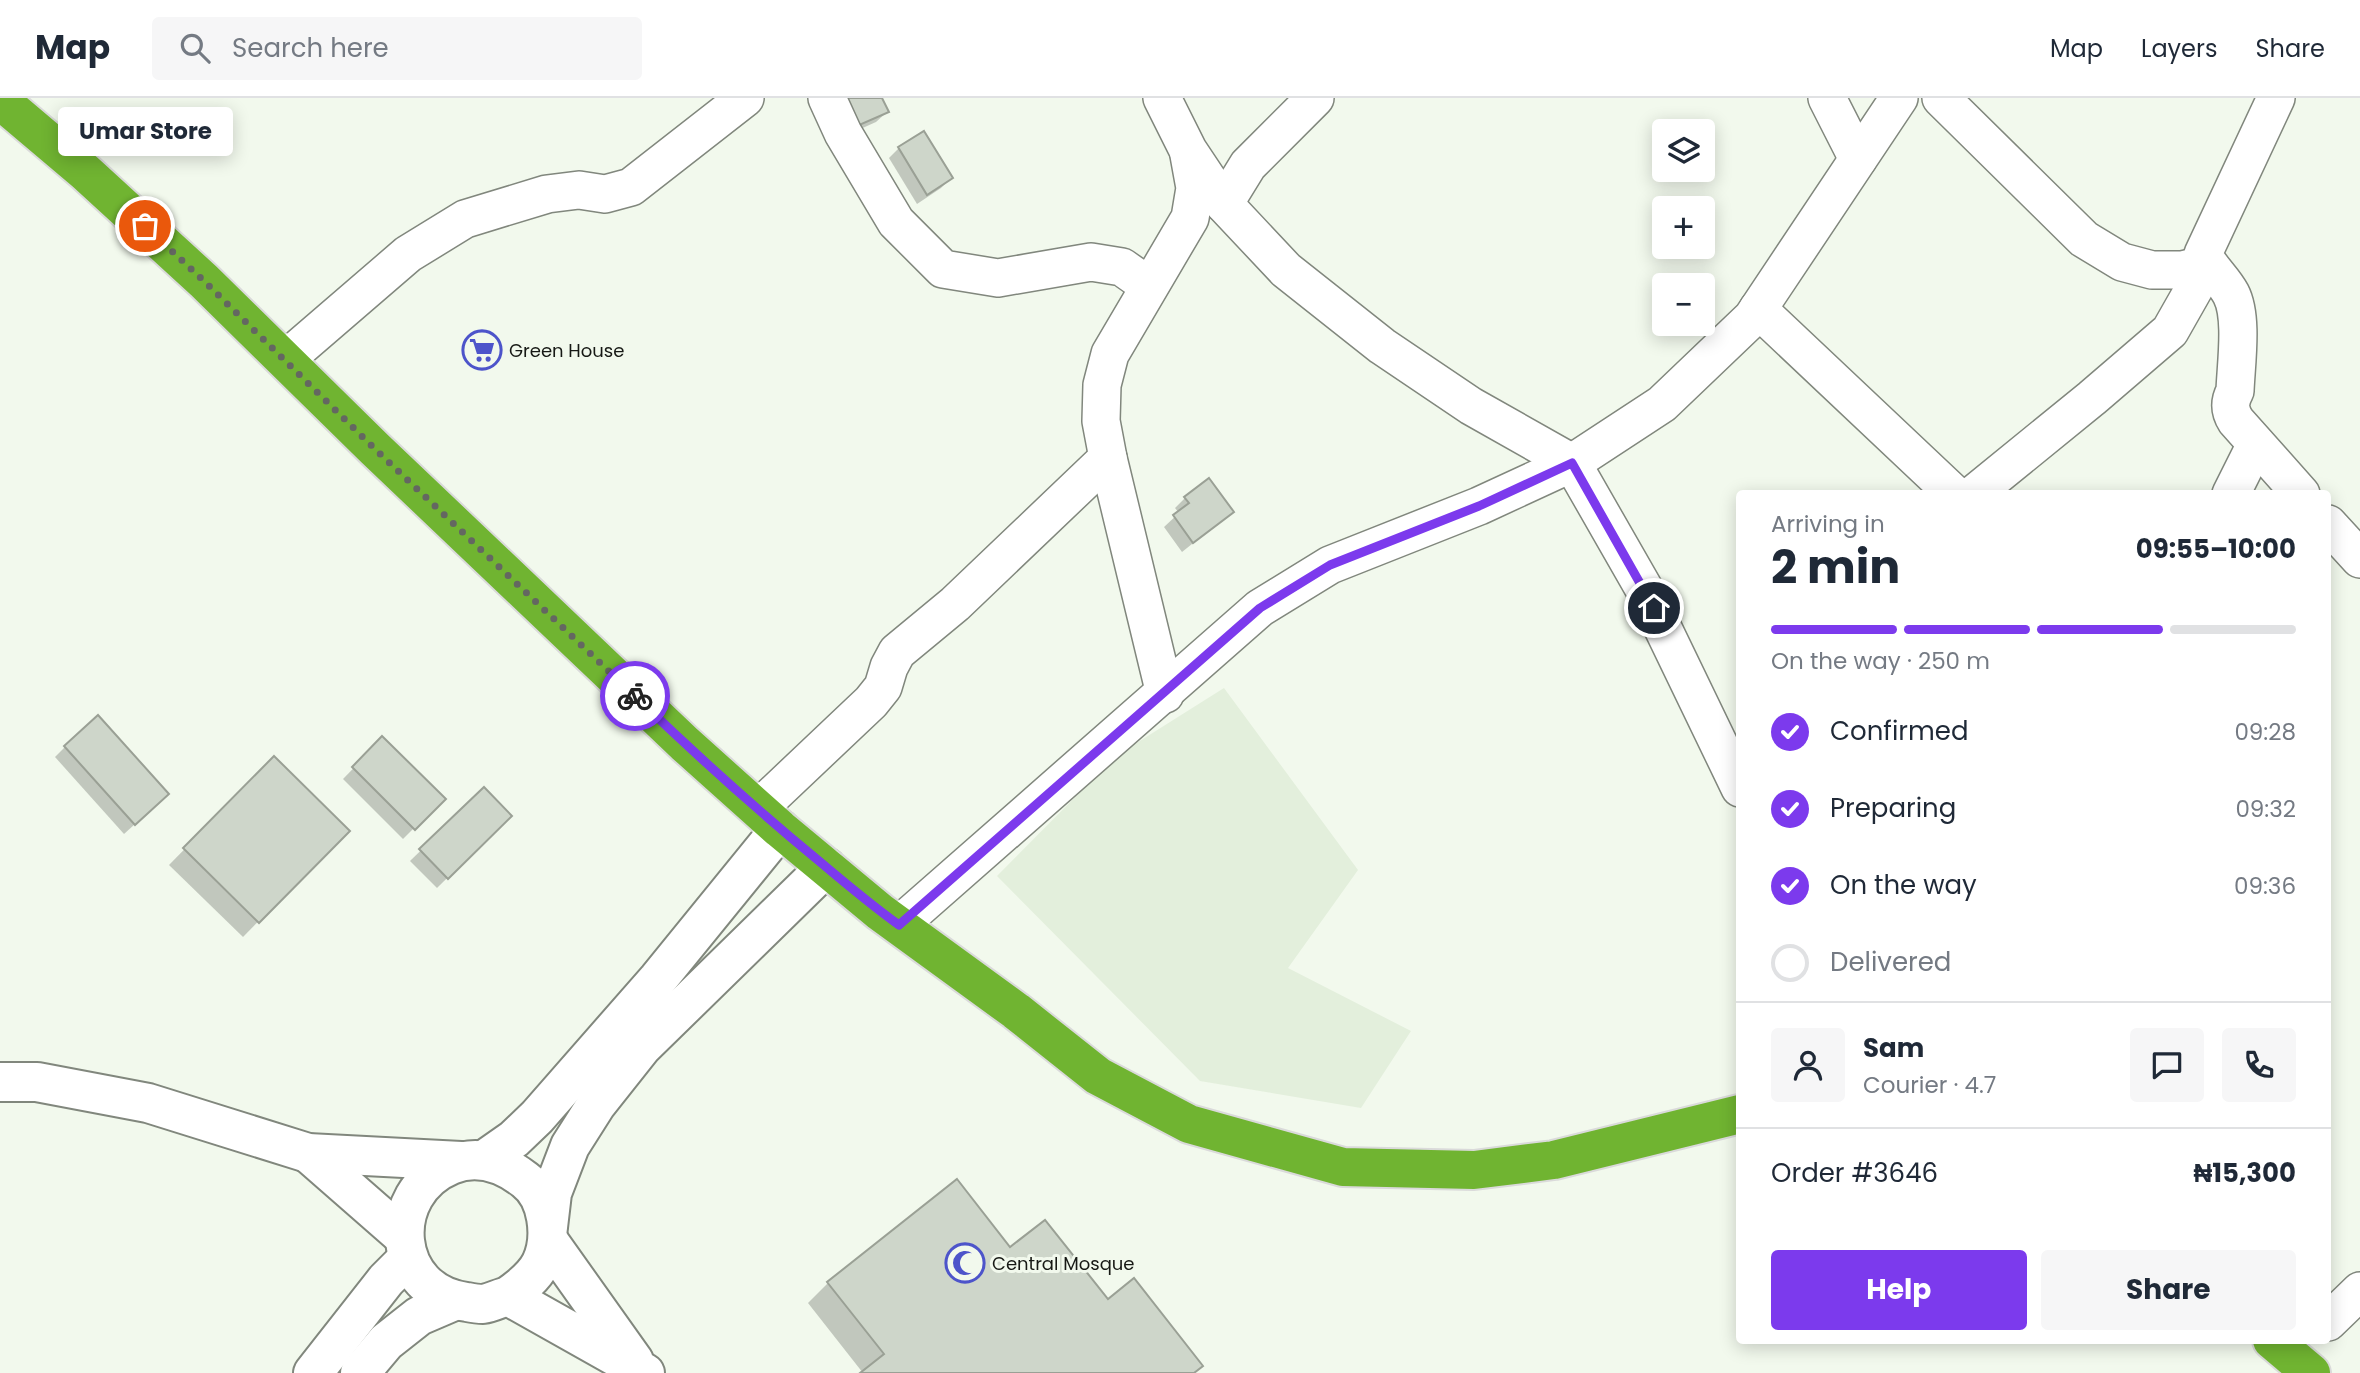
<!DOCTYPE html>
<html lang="en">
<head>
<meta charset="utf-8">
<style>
  body { margin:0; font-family:Poppins,sans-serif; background:#f6f6f7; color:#1f2937; height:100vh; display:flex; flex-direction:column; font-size:26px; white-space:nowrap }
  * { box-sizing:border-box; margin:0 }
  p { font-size:23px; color:#747a83 }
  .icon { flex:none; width:38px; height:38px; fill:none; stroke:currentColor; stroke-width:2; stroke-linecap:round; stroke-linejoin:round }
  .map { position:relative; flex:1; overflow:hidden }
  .sheet { position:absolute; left:1736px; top:392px; width:595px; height:854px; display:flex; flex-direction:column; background:#fff; border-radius:7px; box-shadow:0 4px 18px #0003 }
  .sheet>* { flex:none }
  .controls { position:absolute; left:1652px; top:21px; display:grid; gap:14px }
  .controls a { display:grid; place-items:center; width:63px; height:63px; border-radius:7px; background:#fff; box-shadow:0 4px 18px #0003; font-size:35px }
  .pin { position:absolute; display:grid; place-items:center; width:60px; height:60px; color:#fff; margin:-30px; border:4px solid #fff; border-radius:50%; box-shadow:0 2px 7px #0007 }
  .courier { position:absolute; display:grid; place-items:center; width:70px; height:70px; margin:-35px; border:5px solid #7c3aed; border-radius:50%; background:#fff; color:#222; box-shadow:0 2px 9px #0007 }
  .bubble { position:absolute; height:49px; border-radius:7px; background:#fff; box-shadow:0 4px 18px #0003; font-size:23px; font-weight:700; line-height:49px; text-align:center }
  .headline em { font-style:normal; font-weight:700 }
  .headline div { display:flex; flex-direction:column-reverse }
  .headline { display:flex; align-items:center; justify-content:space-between; height:119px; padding:0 35px }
  h1 { font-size:46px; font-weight:700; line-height:52px }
  .bar { display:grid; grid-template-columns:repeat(4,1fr); gap:10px 7px; align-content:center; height:84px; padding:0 35px }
  .bar i { height:9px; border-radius:5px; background:#e0e1e3 }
  .bar .active { background:#7c3aed }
  .bar p { grid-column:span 4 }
  .line { display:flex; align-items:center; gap:18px; padding:0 35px; border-top:2px solid #e0e1e3 }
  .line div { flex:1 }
  .round { display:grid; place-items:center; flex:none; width:74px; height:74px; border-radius:7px; background:#f6f6f7 }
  ol { padding:0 35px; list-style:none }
  li { display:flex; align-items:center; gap:21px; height:77px }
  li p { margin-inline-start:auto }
  li .icon { padding:7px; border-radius:50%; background:#7c3aed; color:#fff; stroke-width:4 }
  li:last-child { color:#747a83 }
  li i { width:38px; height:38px; border:4px solid #e0e1e3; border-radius:50% }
  .action { display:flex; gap:14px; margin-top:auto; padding:14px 35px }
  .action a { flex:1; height:80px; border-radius:7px; background:#7c3aed; color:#fff; font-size:28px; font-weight:700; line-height:80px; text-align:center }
  .action a+a { background:#f6f6f7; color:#1f2937 }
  header { display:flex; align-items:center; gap:42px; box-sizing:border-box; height:98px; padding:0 35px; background:#fff; border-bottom:2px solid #e0e1e3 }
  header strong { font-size:33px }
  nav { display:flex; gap:38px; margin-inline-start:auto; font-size:24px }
  .search { width:490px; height:63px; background:#f6f6f7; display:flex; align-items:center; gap:18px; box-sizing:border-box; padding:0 24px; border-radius:7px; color:#747a83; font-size:26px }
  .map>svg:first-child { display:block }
</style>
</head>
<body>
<header>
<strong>Map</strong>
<div class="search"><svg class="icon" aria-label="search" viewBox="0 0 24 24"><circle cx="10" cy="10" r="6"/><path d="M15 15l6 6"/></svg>Search here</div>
<nav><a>Map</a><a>Layers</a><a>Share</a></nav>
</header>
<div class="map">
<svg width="2360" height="1275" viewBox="0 0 2360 1275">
  <rect width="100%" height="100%" fill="#f2f9ed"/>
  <!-- built -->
  <path fill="#e3efdc" d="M1224,590L1358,772L1288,870L1411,933L1361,1010L1200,983L997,778L1116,658Z"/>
  <!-- shadow -->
  <g fill="#0003">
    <path d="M880,0L887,14L876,24L847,37Z"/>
    <path d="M899,50L951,80L941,90L917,106L889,60Z"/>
    <path d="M1185,400L1232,414L1182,454L1164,429L1179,415L1175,410Z"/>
    <path d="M382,641L443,701L403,741L343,681Z"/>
    <path d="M65,649L157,706L124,736L55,659Z"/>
    <path d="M274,660L347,733L243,839L169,767Z"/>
    <path d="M484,691L510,718L437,790L410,763Z"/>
    <path d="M957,1084L1010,1152L1108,1203L1194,1275H863L808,1205L828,1185Z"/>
  </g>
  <!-- building -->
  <g fill="#ced6ca" stroke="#9aa095" stroke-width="2">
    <path d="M844,0H882L889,14L857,28Z"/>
    <path d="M924,33L953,80L927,97L898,49Z"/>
    <path d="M1209,380L1234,414L1193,445L1173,417L1189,405L1184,399Z"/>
    <path d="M98,617L169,696L135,727L64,648Z"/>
    <path d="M382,638L446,701L415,732L352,669Z"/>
    <path d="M274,658L350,733L259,825L183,750Z"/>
    <path d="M484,689L512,718L448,781L419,751Z"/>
    <path d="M957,1081L1010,1149L1045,1122L1108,1201L1134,1180L1203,1268L1194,1275H860L884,1256L827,1184Z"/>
  </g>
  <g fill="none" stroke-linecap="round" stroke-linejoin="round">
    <!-- street casing -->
    <g stroke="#81877d" stroke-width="40">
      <g id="street">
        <path d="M827,0L843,35L896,124L943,171L998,180L1091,164L1122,169L1149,188"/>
        <path d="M1162,0L1188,52L1224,106L1286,172L1382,248L1471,308L1572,365L1643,489L1740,690"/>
        <path d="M1827,0L1858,61"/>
        <path d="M1941,0L2084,141L2122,164L2152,172H2182L2208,166"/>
        <path d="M2276,0L2203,156C2210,171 2223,181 2231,196C2243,219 2236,266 2235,293C2229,304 2229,312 2236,323L2301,396"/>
        <path d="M1224,106L1248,67L1315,0"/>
        <path d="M1758,211L1954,396"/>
        <path d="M285,262L408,156L465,121L547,96L579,92L605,96L631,89L745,0"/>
        <path d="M1974,396L2092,300L2170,233L2208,166"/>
        <path d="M2231,396L2256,346"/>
        <path d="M2328,426L2360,461"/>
        <path d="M1165,596L1108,360L1101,323L1102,287L1110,256L1190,120L1195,90L1189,57"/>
        <path d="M758,711L871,604L883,589L889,569L897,554L955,506L1108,360"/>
        <path d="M899,827L1260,510L1330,467L1479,408L1572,365L1662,306L1752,220L1899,0"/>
        <path d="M2328,1224L2360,1193"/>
      </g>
    </g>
    <!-- secondary casing -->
    <g stroke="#81877d" stroke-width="42">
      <g id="secondary">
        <path d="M0,984H37L148,1005L308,1055L461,1063"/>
        <path d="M308,1055L404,1139"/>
        <path d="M484,1062L514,1041L537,1019L658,881L780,731"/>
        <path d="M548,1129L552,1095L570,1048L596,1007L642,949L826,769"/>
        <path d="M548,1142L634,1263"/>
        <path d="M508,1198C521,1189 534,1179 541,1165C553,1139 548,1099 525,1082C503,1065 478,1056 451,1067C383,1095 391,1195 467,1204C472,1205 478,1206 483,1206C491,1205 500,1200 508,1198L645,1275"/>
        <path d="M313,1275L386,1182L408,1160"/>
        <path d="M360,1275L386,1244L419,1218L454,1203"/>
      </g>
    </g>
    <!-- highway casing -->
    <g stroke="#dadada" stroke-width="42">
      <g id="highway">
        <path d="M0,2L85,74L204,183L375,351L685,646L780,731L880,814L1016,913L1098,978L1189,1026L1343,1069L1474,1072L1554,1062L1740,1016"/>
        <path d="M2272,1242L2311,1275"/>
      </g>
    </g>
    <!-- street -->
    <use href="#street" stroke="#fff" stroke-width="37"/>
    <!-- secondary -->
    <use href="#secondary" stroke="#fff" stroke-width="38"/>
    <!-- highway -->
    <use href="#highway" stroke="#70b431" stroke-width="38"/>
  </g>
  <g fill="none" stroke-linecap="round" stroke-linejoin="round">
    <!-- done -->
    <path stroke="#646761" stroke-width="7" stroke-dasharray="0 12.6" d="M145,128L204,183L375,351L635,598"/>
    <!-- route -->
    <path stroke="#7c3aed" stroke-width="9" d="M635,598C694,655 756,711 819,763C845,785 871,807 899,827L1260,510L1330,467L1479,408L1572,365L1654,510"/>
  </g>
  <!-- icons -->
  <defs>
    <g id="supermarket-ring" transform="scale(2.0125)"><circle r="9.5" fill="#f2f9ed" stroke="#4d54ca" stroke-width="1.5"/><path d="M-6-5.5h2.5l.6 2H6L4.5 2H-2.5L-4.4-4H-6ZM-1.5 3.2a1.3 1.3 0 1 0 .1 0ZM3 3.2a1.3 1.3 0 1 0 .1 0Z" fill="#4d54ca"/></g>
    <g id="mosque-ring" transform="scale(2.0125)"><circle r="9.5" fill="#f2f9ed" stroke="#4d54ca" stroke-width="1.5"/><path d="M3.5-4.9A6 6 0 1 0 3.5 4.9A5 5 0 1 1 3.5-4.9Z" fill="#4d54ca"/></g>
  </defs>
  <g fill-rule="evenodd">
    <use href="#supermarket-ring" x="482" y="252"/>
    <use href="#mosque-ring" x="965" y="1165"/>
  </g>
  <g text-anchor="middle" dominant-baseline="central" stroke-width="6" stroke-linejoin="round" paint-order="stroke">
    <!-- poi labels -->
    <g font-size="18" fill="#171915" stroke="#f2f9ed" text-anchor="start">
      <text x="509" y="252">Green House</text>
      <text x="992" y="1165">Central Mosque</text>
    </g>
  </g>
</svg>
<div class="controls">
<a><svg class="icon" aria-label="layers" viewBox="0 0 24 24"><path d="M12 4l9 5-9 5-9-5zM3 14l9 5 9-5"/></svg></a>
<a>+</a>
<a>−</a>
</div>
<div class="pin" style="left:145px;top:128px;background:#ea580c"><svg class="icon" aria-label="bag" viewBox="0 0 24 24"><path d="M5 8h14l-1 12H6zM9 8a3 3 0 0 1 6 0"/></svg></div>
<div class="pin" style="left:1654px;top:510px;background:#1f2937"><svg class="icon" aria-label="home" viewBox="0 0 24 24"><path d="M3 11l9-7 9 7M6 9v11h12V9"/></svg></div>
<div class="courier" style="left:635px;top:598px"><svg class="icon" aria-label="bike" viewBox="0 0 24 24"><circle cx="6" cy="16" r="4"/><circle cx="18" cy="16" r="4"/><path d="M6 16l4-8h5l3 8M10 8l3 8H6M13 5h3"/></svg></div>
<div class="bubble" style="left:58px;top:9px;width:175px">Umar Store</div>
<section class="sheet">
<div class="headline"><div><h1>2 min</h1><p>Arriving in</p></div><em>09:55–10:00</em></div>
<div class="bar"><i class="active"></i><i class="active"></i><i class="active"></i><i></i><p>On the way · 250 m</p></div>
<ol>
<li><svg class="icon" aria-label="check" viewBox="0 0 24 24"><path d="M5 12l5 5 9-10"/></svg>Confirmed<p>09:28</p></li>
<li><svg class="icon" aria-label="check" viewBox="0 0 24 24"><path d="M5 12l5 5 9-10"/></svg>Preparing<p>09:32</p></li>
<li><svg class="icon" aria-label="check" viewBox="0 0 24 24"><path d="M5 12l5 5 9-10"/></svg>On the way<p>09:36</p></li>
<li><i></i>Delivered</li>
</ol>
<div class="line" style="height:126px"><a class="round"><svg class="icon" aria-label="person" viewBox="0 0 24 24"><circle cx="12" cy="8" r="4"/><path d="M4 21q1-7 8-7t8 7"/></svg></a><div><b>Sam</b><p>Courier · 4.7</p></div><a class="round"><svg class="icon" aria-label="chat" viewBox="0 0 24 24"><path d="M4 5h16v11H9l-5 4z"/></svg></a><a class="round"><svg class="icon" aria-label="phone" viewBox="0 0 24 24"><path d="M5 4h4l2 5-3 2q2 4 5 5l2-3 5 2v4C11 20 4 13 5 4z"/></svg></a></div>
<div class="line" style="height:91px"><div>Order #3646</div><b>₦15,300</b></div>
<div class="action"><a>Help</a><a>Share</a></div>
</section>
</div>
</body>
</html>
